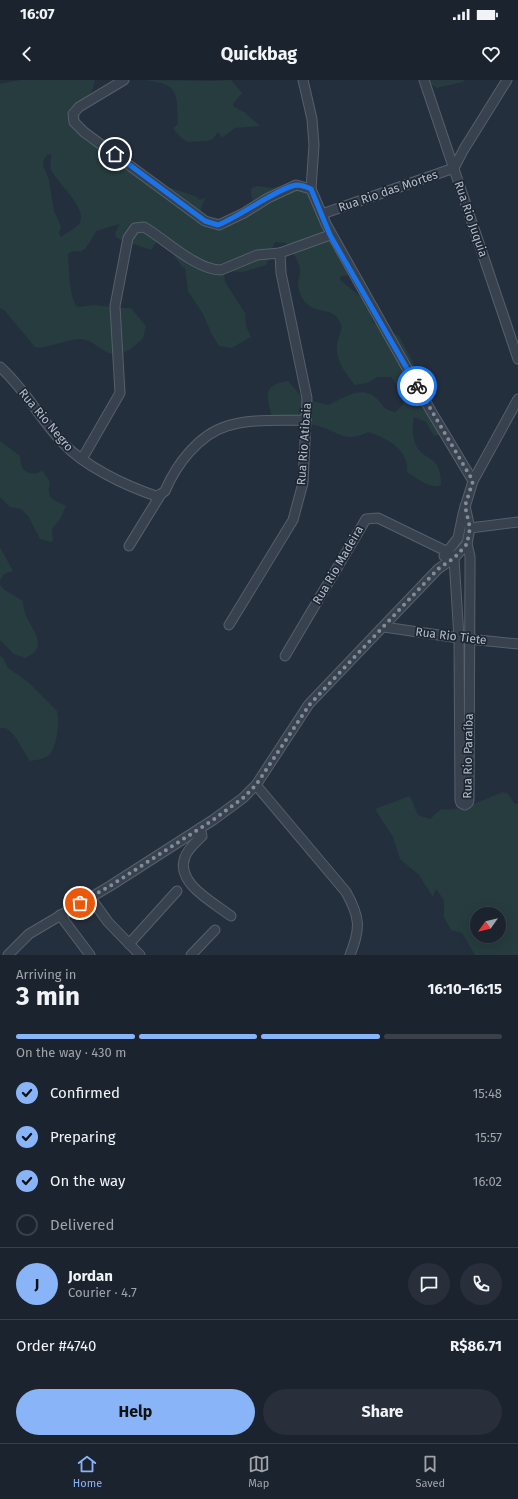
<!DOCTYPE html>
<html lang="en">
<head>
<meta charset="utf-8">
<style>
  body { margin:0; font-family:"Fira Sans",sans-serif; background:#282f3a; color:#f1f3f6; height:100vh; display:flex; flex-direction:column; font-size:15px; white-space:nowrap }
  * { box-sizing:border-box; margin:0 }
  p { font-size:13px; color:#a0a4aa }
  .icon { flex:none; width:22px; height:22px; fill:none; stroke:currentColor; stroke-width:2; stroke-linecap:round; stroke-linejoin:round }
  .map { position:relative; height:875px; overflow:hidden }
  .details { display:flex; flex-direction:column; background:#1b232e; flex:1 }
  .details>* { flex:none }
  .needle { width:26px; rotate:236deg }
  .buttons { position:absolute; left:470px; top:827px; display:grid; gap:8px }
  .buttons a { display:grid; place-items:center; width:36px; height:36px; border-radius:50%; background:#1b232e; box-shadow:0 4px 16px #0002,0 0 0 1px #39404a; font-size:20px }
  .pin { position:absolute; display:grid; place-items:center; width:34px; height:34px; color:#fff; margin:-17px; border:2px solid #fff; border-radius:50%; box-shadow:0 1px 4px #0007 }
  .courier { position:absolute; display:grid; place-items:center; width:40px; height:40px; margin:-20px; border:3px solid #1a73e8; border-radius:50%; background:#fff; color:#222; box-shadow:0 1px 5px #0007 }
  .overview em { font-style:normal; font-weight:700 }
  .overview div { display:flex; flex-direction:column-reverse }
  .overview { display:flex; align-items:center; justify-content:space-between; height:68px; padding:0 16px }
  h1 { font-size:26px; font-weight:700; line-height:30px }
  .bar { display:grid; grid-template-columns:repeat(4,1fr); gap:6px 4px; align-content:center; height:48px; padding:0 16px }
  .bar i { height:5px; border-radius:3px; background:#39404a }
  .bar .on { background:#8ab4f8 }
  .bar p { grid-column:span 4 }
  .line { display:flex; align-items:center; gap:10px; padding:0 16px; border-top:1px solid #39404a }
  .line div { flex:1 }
  .round { display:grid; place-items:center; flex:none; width:42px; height:42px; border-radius:21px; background:#282f3a }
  ol { padding:0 16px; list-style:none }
  li { display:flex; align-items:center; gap:12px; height:44px }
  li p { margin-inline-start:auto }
  li .icon { padding:4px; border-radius:50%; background:#8ab4f8; color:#111; stroke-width:4 }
  li:last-child { color:#a0a4aa }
  li i { width:22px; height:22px; border:2px solid #39404a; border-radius:50% }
  .cta { display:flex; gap:8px; margin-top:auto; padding:8px 16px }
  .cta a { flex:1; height:46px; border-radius:24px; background:#8ab4f8; color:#111; font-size:16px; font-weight:700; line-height:46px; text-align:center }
  .cta a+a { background:#282f3a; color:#f1f3f6 }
  .status { display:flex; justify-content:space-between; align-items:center; height:28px; padding:0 20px; background:#1b232e; direction:ltr }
  .status svg { height:11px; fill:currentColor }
  header { display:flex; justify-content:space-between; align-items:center; height:52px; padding:0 16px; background:#1b232e; font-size:18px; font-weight:700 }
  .menu { display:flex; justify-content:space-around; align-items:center; height:56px; border-top:1px solid #39404a; background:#1b232e; font-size:11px; color:#a0a4aa }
  .menu a { display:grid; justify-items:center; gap:2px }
  .menu .on { color:#8ab4f8 }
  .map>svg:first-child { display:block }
</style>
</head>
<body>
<div class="status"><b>16:07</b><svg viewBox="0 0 49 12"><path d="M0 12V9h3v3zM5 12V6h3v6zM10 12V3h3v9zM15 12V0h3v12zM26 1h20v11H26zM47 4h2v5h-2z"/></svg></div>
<header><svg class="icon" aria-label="back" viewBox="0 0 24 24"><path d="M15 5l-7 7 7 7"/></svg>Quickbag<svg class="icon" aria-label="heart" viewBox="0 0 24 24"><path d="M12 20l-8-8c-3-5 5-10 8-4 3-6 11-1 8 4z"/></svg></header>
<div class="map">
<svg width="518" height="875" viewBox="0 0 518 875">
  <rect width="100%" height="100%" fill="#242f3e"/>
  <!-- green -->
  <g fill="#263c3f" fill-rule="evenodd">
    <path d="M20,0H95L92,11L80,31V43L92,64L143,91L163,105L197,117L199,120L206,118C202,124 199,130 203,136L240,141C246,134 250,130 252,121C253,116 249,113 252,108L257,106L272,108L298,103L317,118L329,139V159L334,169L353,195L341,196L340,200L367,222L373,243L399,256L413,282L421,305L441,351L439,355L434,356L426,342L414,337C412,346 412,362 419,370C423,376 432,378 436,384C440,390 441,398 441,405C430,410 417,398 407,392C410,370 385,357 368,352C342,365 338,349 313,345C300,342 286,343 273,343C269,321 258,305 288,301L304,319L328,325C344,318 363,303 378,320C385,328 384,329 395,332L403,325L404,314L391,297H378L367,303L355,305C345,293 335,280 337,264C338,255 345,250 339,240C332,228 316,233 307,224C302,220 297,208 298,202C298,198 301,194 300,190C299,180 292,172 286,163L275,162L266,185L243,192L224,191L225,202L245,233L246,246L251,257L231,268L219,266L212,255L203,234L188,211L185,188L182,187L163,159L157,161L151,170L121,160L116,157L115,153L120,144L96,151C90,161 86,175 73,171L68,174C69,186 69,220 78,227L94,225L119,228H131L146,246L143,258C136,265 126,275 115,274C103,274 94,260 81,259C69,258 45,270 35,267L4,230L0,228V4ZM51,74C52,81 48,85 52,92C59,104 89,130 79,144C75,149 66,153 61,157L59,153L61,146L54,131L49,100L43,85V81L47,75Z"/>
    <path d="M147,0L214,1L231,0L242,13L233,24V26L244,32L260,46L235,48L222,58L219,53H217L213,59L207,61L188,62L181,58L173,48L178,44C177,33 180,12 168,6C162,2 153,2 147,0Z"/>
    <path d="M422,0H464L463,2L437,8Z"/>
    <path d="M0,361L20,376C21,389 24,395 38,393L42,390L50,402C46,419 52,419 66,426L60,439L52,449L53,461L51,462L40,459L29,437L21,429L10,427L0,417Z"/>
    <path d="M0,467L13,491L4,494L0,501Z"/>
    <path d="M0,505L5,510L23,521C23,525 24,529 25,533C31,549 51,567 25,578L14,574L0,560Z"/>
    <path d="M0,576L3,578L8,588L27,601L57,631C60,641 57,666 50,674C45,679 37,680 30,681L14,655L6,648H0Z"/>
    <path d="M503,712L508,714L515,724L518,723V875H475L462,853L451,850L444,837V820L436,809L433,817L419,795L400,779L393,757L375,729L410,716L418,735L430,739L441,729C462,732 484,719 503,712ZM477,834H499V856H477Z"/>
  </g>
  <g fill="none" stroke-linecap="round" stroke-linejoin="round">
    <!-- minor casing -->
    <g stroke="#565f6c" stroke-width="11">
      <g id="minor">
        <path d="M124,0L79,27L73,34L74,42L84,52L205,141L219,145L244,133L268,118L296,105L311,109"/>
        <path d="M303,0L312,39L314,65L311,109L326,144L431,331L473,401"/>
        <path d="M424,0L518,279"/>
        <path d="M322,134L454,88L464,69L507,0"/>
        <path d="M0,287C25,309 40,339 63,363C84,386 126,406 156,416L161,414"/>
        <path d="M82,379L120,313L115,226L128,158L135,148L144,147C165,159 196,190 221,190L257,175L280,173"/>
        <path d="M470,448L518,442"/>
        <path d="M129,466L161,414L165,411C176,385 198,355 227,346C251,338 281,341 306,340"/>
        <path d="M444,476L458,458L463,434L473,401L518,319"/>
        <path d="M454,478L459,558L460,720L461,723L465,725L468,723L469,720L470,492V476L467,464L470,448L465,426"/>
        <path d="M229,545L293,440L303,403L307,318L281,193L280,173L330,155"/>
        <path d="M384,547L459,558L518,564"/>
        <path d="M285,576L366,439L378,438L446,471L454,478"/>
        <path d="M256,705L346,812C360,837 361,848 350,875"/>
        <path d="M200,748L202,756C196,762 187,770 185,777C175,803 213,822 231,836"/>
        <path d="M90,817L108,842L140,875"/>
        <path d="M60,835L90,875"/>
        <path d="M129,864L177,811"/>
        <path d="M8,875L29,854L110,806L213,740L243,718L256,705L309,624L438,489L454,478L467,464"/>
        <path d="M191,875L215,850"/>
      </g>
    </g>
    <!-- minor -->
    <use href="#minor" stroke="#38414e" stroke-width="9"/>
  </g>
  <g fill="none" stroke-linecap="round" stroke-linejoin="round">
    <!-- done -->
    <path stroke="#828b98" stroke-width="4" stroke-dasharray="0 7.2" d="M80,823L110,806L213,740L243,718L256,705L310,624L438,489L454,478L467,464L470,448L465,426L473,401L417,306"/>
    <!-- route -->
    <path stroke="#1a73e8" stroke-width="5" d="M115,74L205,141L218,145C239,137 278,108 296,105C301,105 307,107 311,109L330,155L417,306"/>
  </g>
  <g text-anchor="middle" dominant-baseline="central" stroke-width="3.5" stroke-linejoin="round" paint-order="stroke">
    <!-- street labels -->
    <g font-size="12" fill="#b4bcc9" stroke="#1d2633">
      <text transform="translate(388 111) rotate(-19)">Rua Rio das Mortes</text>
      <text transform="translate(471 139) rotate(71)">Rua Rio Juquia</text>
      <text transform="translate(46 340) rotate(50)">Rua Rio Negro</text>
      <text transform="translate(304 364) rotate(-86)">Rua Rio Atibaia</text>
      <text transform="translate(338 485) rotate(-60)">Rua Rio Madeira</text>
      <text transform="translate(451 556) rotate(7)">Rua Rio Tiete</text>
      <text transform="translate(468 676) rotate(-89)">Rua Rio Paraíba</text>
    </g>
  </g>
</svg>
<div class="buttons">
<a><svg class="needle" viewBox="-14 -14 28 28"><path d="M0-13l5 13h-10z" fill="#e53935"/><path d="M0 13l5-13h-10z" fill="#a0a4aa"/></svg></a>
</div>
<div class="pin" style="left:80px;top:823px;background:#ea580c"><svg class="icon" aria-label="bag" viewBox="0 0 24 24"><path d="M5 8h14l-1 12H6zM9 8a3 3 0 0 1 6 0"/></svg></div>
<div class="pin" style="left:115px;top:74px;background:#1f2937"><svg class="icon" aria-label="home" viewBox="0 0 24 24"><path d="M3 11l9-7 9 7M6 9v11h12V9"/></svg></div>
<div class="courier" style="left:417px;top:306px"><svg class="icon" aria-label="bike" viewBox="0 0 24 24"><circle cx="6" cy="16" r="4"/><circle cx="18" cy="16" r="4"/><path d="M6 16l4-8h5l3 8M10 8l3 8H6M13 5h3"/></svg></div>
</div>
<section class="details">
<div class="overview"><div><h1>3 min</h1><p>Arriving in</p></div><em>16:10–16:15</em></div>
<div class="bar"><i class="on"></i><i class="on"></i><i class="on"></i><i></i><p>On the way · 430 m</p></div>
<ol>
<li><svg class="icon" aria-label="check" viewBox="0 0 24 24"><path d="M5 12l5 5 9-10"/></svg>Confirmed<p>15:48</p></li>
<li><svg class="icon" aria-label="check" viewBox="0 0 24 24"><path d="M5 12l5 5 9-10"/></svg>Preparing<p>15:57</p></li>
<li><svg class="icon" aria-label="check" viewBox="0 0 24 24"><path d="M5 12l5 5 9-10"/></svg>On the way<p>16:02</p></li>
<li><i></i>Delivered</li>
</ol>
<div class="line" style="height:72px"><b class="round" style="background:#8ab4f8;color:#111">J</b><div><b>Jordan</b><p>Courier · 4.7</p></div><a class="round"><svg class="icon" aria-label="chat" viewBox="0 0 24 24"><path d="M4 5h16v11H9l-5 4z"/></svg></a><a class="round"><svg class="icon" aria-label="phone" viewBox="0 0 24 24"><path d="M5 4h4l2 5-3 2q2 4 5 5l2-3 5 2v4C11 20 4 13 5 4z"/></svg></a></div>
<div class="line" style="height:52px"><div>Order #4740</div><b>R$86.71</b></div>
<div class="cta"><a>Help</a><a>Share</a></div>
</section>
<nav class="menu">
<a class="on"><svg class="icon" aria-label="home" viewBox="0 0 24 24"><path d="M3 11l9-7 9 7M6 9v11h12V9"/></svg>Home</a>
<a><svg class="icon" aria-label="map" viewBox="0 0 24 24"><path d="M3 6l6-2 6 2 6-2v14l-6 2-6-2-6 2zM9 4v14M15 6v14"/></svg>Map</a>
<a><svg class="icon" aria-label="saved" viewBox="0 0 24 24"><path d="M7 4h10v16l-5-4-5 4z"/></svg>Saved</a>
</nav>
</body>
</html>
